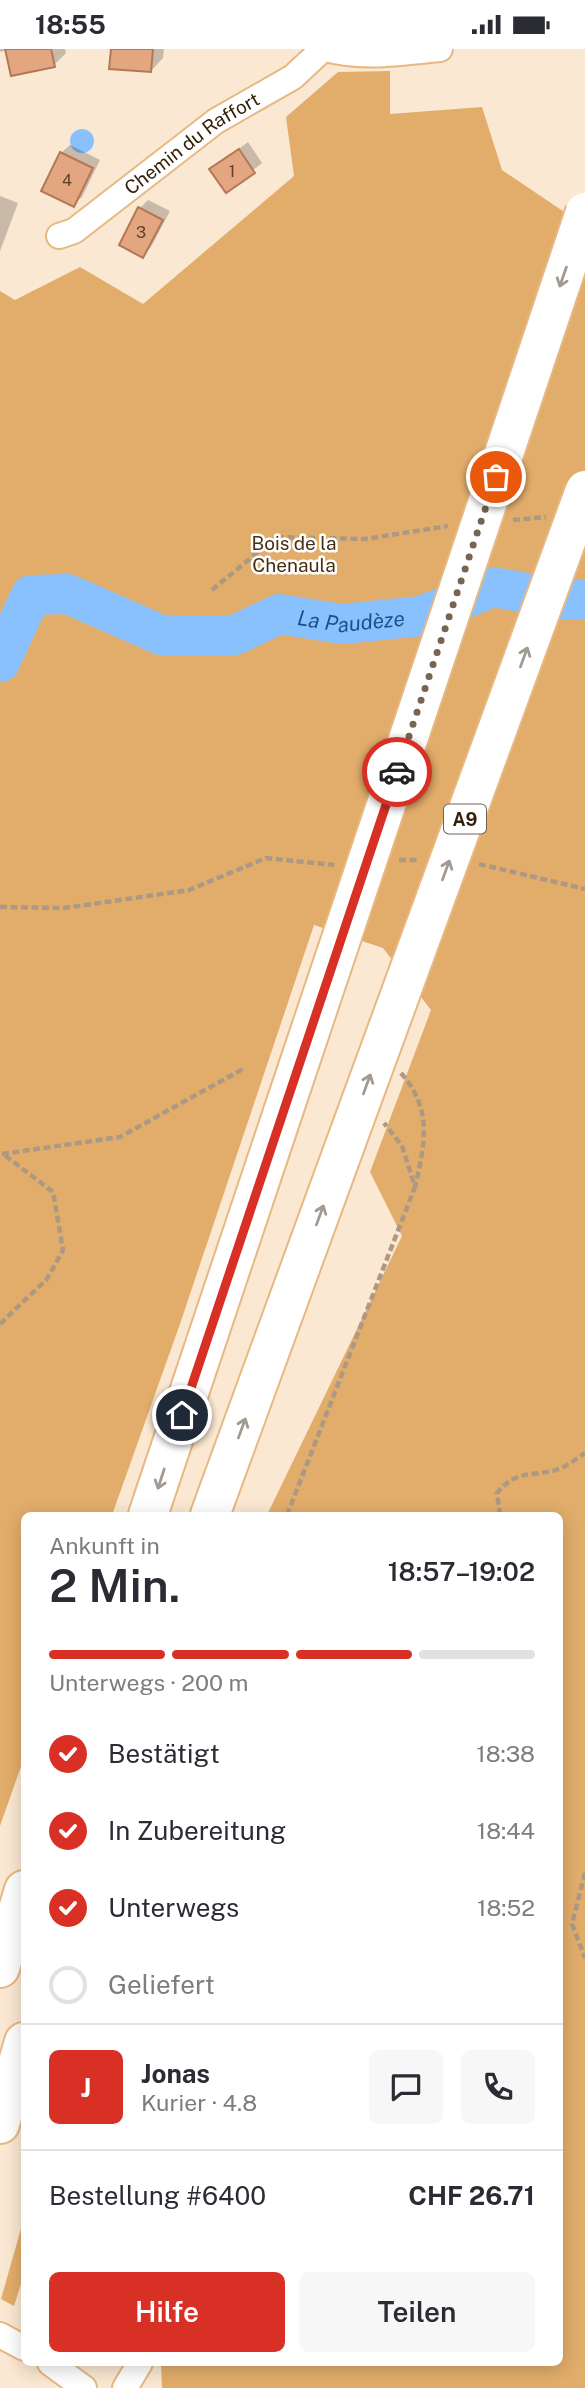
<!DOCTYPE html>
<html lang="de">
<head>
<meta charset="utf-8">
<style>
  body { margin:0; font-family:"Public Sans",sans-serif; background:#f7f7f7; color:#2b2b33; height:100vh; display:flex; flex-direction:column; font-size:26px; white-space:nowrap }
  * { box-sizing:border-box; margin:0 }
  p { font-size:23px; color:#7c7c81 }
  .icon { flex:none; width:38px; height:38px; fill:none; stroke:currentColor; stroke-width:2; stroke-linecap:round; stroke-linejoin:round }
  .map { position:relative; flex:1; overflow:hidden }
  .side { position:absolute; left:21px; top:1463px; width:542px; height:854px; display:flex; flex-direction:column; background:#fff; border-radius:10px; box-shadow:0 4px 18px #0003 }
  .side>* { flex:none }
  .pin { position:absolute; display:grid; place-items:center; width:60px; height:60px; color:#fff; margin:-30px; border:4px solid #fff; border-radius:50%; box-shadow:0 2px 7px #0007 }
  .courier { position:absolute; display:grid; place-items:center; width:70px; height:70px; margin:-35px; border:5px solid #d93025; border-radius:50%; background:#fff; color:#222; box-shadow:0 2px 9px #0007 }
  .summary em { font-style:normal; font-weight:600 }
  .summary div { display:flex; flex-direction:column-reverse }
  .summary { display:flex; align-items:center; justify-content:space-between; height:119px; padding:0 28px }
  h1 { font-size:46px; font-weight:600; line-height:52px }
  .bar { display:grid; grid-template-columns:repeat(4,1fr); gap:10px 7px; align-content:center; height:84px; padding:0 28px }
  .bar i { height:9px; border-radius:5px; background:#e1e1e2 }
  .bar .on { background:#d93025 }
  .bar p { grid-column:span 4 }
  .line { display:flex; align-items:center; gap:18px; padding:0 28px; border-top:2px solid #e1e1e2 }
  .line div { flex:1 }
  .round { display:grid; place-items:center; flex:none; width:74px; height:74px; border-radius:10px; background:#f7f7f7 }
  ol { padding:0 28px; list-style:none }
  li { display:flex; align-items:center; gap:21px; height:77px }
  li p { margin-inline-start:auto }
  li .icon { padding:7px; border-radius:50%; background:#d93025; color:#fff; stroke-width:4 }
  li:last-child { color:#7c7c81 }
  li i { width:38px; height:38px; border:4px solid #e1e1e2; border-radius:50% }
  .button { display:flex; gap:14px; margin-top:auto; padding:14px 28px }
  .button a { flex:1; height:80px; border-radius:10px; background:#d93025; color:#fff; font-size:28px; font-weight:600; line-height:80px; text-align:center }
  .button a+a { background:#f7f7f7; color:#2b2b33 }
  .status { display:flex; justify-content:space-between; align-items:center; height:49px; padding:0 35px; background:#fff; direction:ltr }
  .status svg { height:19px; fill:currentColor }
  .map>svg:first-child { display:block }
</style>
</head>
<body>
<div class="status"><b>18:55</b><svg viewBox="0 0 49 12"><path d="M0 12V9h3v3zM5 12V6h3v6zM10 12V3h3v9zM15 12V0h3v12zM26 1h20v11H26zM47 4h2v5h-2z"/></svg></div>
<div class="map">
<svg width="585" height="2339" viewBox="0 0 585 2339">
  <rect width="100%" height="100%" fill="#fbe8d2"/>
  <!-- forest -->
  <g fill="#e2ad6b">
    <path d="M390,22V65L482,58L502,121L585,177V2339H162L161,2314H560V1466H267L402,1187L370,1123L431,961L383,899L314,876L180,1275L112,1466H24V1709L0,1777V242L15,251L80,218L143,255L294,127L286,68L338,23Z"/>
    <path d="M24,2169V2225L14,2257L1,2250Z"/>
  </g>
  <!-- water -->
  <circle fill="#89c1fe" cx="82" cy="92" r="12"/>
  <!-- shadow -->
  <g fill="#0003">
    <path d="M0,0H65L66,4L54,16L7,1L0,3Z"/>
    <path d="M113,0H164L163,9L151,22Z"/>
    <path d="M248,93L262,114L227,142L212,120Z"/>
    <path d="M70,96L100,111L82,148L73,156L61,104Z"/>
    <path d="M0,147L18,154L0,202Z"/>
    <path d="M148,151L170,162L151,198L143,206L121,195L140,159Z"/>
  </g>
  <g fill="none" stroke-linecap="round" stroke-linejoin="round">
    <!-- river -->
    <path stroke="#89c1fe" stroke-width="40" id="s1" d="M0,613L31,546L68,545L161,586H235L279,565L342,575L421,567L493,538L561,550H585"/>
  </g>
  <!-- building -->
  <g fill="#e4a581" stroke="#b37855" stroke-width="2">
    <path d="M5,0H51L55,18L11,27Z"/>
    <path d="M111,0H153L151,23L109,20Z"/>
    <path d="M239,100L255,124L226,144L209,120Z"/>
    <path d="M60,103L93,119L74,158L41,142Z"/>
    <path d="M138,158L163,171L143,209L119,196Z"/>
  </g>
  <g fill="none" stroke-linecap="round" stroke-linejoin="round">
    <!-- minor casing -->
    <g stroke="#e7b881" stroke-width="28">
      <g id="minor">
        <path d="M326,0C361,10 404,4 440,0"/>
        <path id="s2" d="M59,187L74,182L216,72L293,28L323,0"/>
        <path d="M0,2286L24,2299"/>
        <path d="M50,2314L84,2339"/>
        <path d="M125,2339L140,2314"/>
      </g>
    </g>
    <!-- motorway casing -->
    <g stroke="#e7b881" stroke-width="42">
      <g id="motorway">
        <path d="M148,1466L283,1063"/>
        <path d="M210,1466L344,1099"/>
        <path d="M0,1919L24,1841"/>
        <path d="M0,2075L24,1993"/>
      </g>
    </g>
    <!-- path -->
    <g stroke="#ac9983" stroke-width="4.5" stroke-dasharray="7 3.5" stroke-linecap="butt">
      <path d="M513,471L546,468"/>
      <path d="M212,541L276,488L365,490L448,477"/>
      <path d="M399,811H418"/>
      <path d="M479,815L585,840"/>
      <path d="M0,858L64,859L189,841L266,809L334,816"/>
      <path d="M401,1024C433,1061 425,1094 415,1138"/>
      <path d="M2,1105L120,1088L243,1020"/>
      <path d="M0,1275L47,1230L63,1201L53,1143L3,1105"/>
      <path d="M287,1466L415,1138L402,1097L384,1074"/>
      <path d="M500,1466L497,1444C517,1420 530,1428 556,1421C566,1418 576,1410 585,1404"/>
      <path d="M585,1824L572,1875L585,1909"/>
    </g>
    <!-- minor -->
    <use href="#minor" stroke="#fff" stroke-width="24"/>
    <!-- motorway -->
    <use href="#motorway" stroke="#fff" stroke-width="38"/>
    <!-- motorway-bridge casing -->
    <g stroke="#e7b881" stroke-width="42" stroke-linecap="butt">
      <g id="motorway-bridge">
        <path d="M283,1063L585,163"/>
        <path d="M344,1099L585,441"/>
      </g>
    </g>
    <!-- motorway-bridge -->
    <use href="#motorway-bridge" stroke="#fff" stroke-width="38"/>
  </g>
  <!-- one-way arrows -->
  <defs><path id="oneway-shaft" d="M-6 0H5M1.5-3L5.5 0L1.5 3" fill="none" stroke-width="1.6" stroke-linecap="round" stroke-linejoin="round" transform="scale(1.75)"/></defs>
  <g stroke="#a29a90">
    <use href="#oneway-shaft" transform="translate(563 228) rotate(109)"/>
    <use href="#oneway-shaft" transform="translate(524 608) rotate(-70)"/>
    <use href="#oneway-shaft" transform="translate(446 821) rotate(-70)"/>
    <use href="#oneway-shaft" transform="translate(367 1035) rotate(-70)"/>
    <use href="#oneway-shaft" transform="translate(320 1166) rotate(-70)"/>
    <use href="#oneway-shaft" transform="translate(242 1379) rotate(-70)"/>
    <use href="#oneway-shaft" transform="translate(161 1430) rotate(108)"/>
  </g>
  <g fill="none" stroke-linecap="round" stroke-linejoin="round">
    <!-- done -->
    <path stroke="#78654f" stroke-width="7" stroke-dasharray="0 12.6" d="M397,723L496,428"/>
    <!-- route -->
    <path stroke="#d93025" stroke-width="9" d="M182,1366L397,723"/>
  </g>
  <g text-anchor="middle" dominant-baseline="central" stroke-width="5" stroke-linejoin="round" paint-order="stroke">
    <!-- number labels -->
    <g font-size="16" fill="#5e4026">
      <text x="232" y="122">1</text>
      <text x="67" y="131">4</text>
      <text x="141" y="183">3</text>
    </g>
    <!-- shield labels -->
    <rect fill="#fff" stroke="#6f6252" stroke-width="2" x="444" y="755.5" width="42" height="29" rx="5"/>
    <g font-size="18" font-weight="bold" fill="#311f08">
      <text x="465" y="770">A9</text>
    </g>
    <!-- street labels -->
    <g font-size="19" fill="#311f08" stroke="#fff">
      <text stroke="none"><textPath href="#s2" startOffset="163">Chemin du Raffort</textPath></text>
    </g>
    <!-- park labels -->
    <g font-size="19" fill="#462f13" stroke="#fff">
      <text x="294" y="494">Bois de la<tspan x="294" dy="22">Chenaula</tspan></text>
    </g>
    <!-- water labels -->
    <g font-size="21" font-style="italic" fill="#185288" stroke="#fff">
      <text stroke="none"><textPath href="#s1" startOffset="408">La Paudèze</textPath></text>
    </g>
  </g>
</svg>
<div class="pin" style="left:496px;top:428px;background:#ea580c"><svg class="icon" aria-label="bag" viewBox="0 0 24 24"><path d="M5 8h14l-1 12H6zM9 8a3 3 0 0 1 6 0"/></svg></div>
<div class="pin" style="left:182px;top:1366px;background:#1f2937"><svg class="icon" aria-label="home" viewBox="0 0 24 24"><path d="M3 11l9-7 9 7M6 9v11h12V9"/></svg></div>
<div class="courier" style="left:397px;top:723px"><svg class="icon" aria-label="car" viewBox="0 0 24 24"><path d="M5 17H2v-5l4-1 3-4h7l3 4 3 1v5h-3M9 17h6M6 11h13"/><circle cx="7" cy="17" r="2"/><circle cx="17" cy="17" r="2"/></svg></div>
<section class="side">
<div class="summary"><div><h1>2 Min.</h1><p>Ankunft in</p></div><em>18:57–19:02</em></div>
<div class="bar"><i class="on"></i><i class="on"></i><i class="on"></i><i></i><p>Unterwegs · 200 m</p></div>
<ol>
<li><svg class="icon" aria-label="check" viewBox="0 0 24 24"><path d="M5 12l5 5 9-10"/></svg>Bestätigt<p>18:38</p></li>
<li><svg class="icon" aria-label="check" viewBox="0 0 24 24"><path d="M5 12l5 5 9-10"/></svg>In Zubereitung<p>18:44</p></li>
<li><svg class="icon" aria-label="check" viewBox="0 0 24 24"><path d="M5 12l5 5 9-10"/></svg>Unterwegs<p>18:52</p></li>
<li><i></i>Geliefert</li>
</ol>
<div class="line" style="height:126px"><b class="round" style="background:#d93025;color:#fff">J</b><div><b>Jonas</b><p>Kurier · 4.8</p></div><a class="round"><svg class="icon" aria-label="chat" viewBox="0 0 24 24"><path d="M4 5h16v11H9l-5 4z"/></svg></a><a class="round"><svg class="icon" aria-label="phone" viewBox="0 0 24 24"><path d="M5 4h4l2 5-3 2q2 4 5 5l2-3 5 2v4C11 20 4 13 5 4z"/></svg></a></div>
<div class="line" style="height:91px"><div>Bestellung #6400</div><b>CHF 26.71</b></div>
<div class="button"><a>Hilfe</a><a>Teilen</a></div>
</section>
</div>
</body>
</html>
